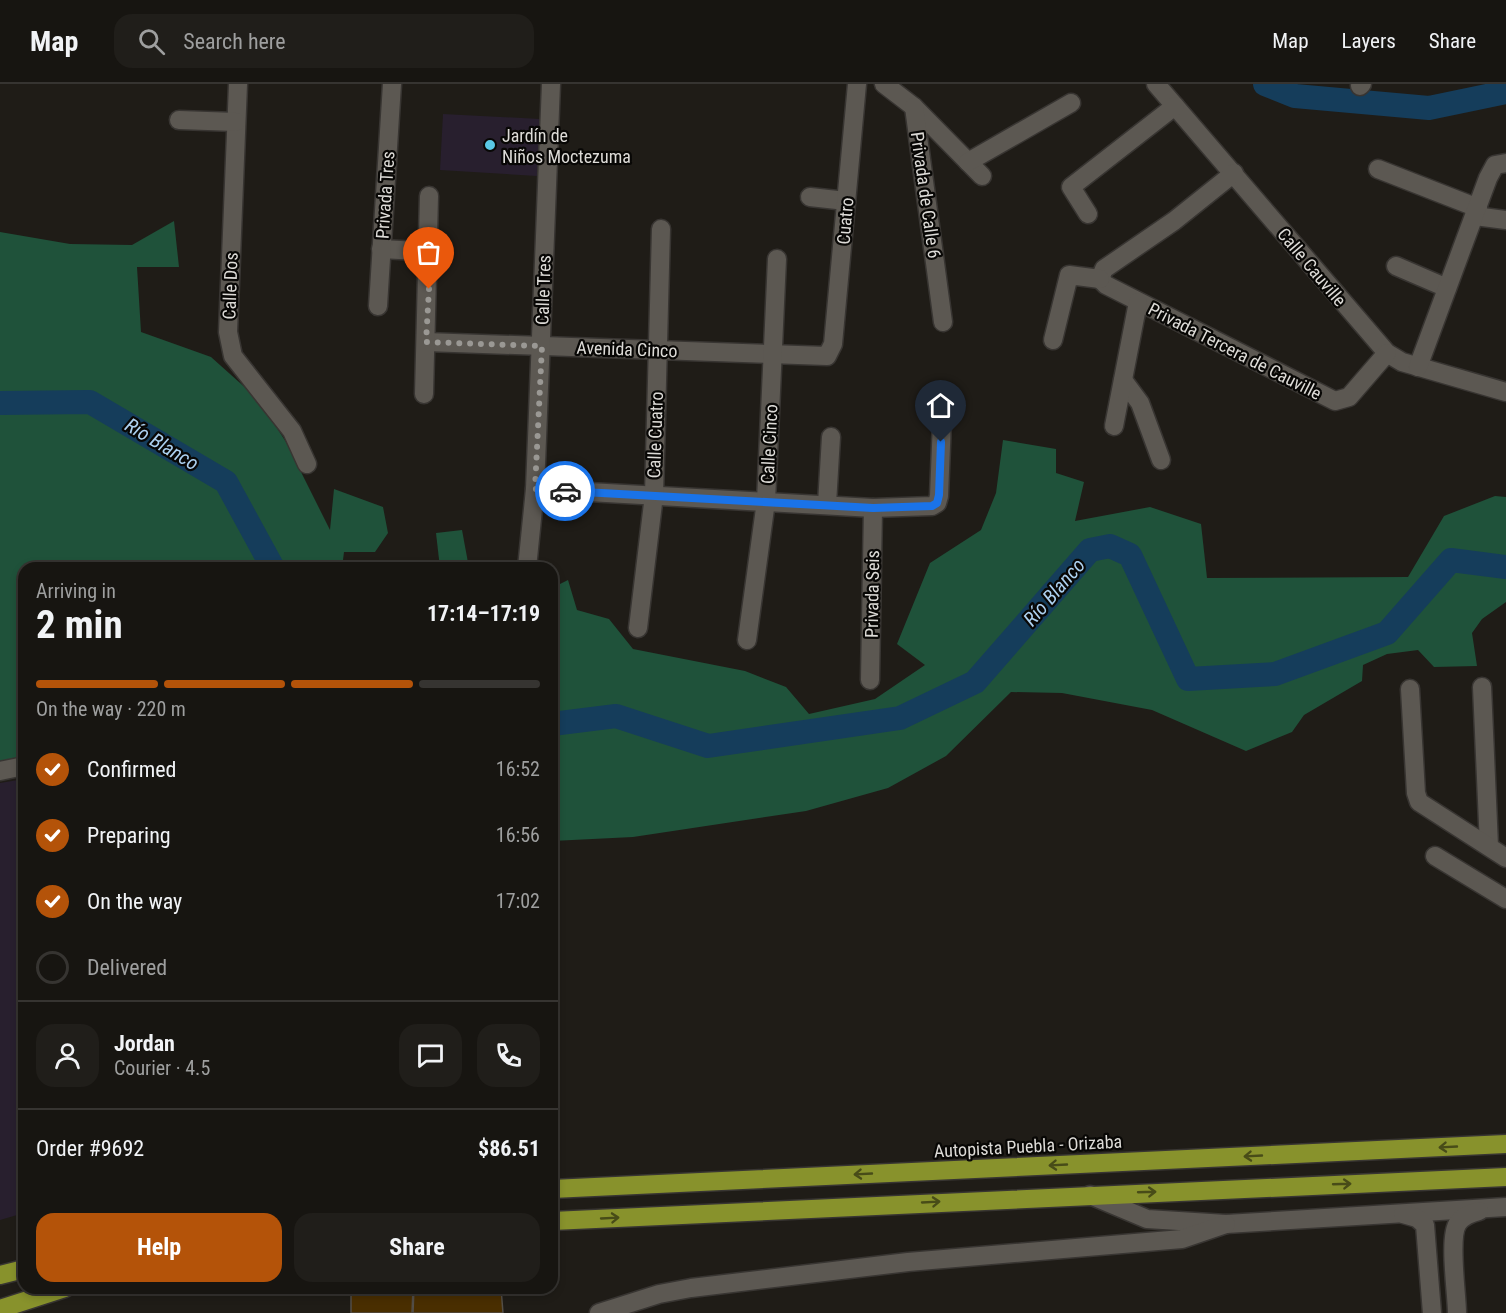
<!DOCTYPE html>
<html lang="en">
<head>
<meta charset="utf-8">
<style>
  body { margin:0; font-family:"Roboto Condensed",sans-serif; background:#201e1a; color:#f1f3f6; height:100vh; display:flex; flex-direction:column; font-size:22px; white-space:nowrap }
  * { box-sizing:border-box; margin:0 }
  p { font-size:20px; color:#9e9f9f }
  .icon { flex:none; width:33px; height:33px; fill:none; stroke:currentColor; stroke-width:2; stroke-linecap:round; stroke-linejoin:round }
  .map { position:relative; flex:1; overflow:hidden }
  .side { position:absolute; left:18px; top:478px; width:540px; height:732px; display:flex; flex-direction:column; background:#171511; border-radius:18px; box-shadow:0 3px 9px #0003,0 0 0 2px #363431 }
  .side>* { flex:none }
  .pin { position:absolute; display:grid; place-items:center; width:51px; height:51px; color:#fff; margin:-62px -26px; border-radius:50% 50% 50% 0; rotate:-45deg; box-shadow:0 0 6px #0007 }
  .pin .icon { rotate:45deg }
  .courier { position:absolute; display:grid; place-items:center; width:60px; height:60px; margin:-30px; border:4px solid #1a73e8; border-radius:50%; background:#fff; color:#222; box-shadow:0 2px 8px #0007 }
  .headline em { font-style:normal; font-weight:700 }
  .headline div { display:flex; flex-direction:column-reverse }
  .headline { display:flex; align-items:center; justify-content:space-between; height:102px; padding:0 18px }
  h1 { font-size:39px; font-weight:700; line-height:45px }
  .bar { display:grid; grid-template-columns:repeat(4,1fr); gap:9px 6px; align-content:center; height:72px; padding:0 18px }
  .bar i { height:8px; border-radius:4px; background:#363431 }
  .bar .active { background:#b45309 }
  .bar p { grid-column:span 4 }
  .line { display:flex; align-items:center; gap:15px; padding:0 18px; border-top:2px solid #363431 }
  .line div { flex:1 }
  .round { display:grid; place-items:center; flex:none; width:63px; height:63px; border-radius:18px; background:#201e1a }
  ol { padding:0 18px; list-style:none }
  li { display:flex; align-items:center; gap:18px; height:66px }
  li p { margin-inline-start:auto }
  li .icon { padding:6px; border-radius:50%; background:#b45309; color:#fff; stroke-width:4 }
  li:last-child { color:#9e9f9f }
  li i { width:33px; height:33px; border:3px solid #363431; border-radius:50% }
  .cta { display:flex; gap:12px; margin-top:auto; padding:12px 18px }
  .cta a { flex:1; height:69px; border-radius:18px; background:#b45309; color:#fff; font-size:24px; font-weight:700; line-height:69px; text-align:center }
  .cta a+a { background:#201e1a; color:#f1f3f6 }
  header { display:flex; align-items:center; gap:36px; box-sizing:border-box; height:84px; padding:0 30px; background:#171511; border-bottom:2px solid #363431 }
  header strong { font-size:28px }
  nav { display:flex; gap:33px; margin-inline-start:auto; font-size:21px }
  .search { width:420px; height:54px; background:#201e1a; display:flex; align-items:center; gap:15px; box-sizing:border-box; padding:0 21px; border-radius:18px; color:#9e9f9f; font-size:22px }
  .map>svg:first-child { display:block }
</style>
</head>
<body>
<header>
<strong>Map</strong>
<div class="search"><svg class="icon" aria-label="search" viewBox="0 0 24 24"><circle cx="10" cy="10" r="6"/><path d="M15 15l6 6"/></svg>Search here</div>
<nav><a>Map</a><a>Layers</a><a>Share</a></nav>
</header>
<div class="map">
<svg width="1506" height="1229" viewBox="0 0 1506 1229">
  <rect width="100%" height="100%" fill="#1f1c17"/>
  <!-- education -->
  <g fill="#281f2e">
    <path d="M443,30L540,35L537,92L440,86Z"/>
    <path d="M24,695V1129L0,1136V699Z"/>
  </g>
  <!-- forest -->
  <g fill="#1f523a">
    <path d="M174,137L179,183H137L141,248L211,273L258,315L286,358L330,446L334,405L383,423L388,449L375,468H344L342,484H24V683L0,685V148L70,160L132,161Z"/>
    <path d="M1003,356L1056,365V389L1084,398L1075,437L1150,423L1201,440L1207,494L1408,493L1444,432L1495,412L1506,413V518L1482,535L1472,549L1477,582L1434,583L1418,566L1387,570L1363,581L1362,597L1304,631L1292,648L1246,667L1152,626L1062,609L1011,608L946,672L888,704L806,727L633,753L552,757V504L568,496L577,526L609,535L633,565L745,587L786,603L809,630L875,615L925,581L897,560L930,479L981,446L996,409Z"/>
    <path d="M462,446L469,484H440L436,449Z"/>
  </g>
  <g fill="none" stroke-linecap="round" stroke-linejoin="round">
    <!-- river -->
    <g stroke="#153d5b" stroke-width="24">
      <path d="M1265,0L1295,12L1429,24L1506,8"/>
      <path d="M0,319L90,318L226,398L273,484"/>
      <path d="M552,640L616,632L708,662L900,634L975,598L1090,466L1110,462L1130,471L1188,595L1275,590L1387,549L1451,476L1506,483"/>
    </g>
  </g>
  <!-- building -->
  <g fill="#492e00" stroke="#534e48" stroke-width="1.5">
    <path d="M351,1204H413L412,1229H351Z"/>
    <path d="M414,1204H501L503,1229H413Z"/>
  </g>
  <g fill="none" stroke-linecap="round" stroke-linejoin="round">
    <!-- minor casing -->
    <g stroke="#383532" stroke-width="21">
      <g id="minor">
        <path d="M238,0L228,248L233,272L292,347L307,380"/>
        <path d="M884,0L914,23L982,92"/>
        <path d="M1156,0L1387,269L1402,278L1506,308"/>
        <path d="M1360,2L1362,0"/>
        <path d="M914,23L943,238"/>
        <path d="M179,36L236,38"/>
        <path d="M968,78L1071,19"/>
        <path d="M1378,85L1478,124"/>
        <path d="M810,113L846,117"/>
        <path d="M1088,130L1071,103L1175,22"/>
        <path d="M1475,132L1506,136"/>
        <path d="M381,165L419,167L427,171"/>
        <path d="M1396,182L1447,204"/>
        <path d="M1100,195L1106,201L1335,317L1349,313L1387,269"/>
        <path d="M1100,195L1104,185L1174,137L1234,89"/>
        <path d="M378,222L392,0"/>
        <path d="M1053,256L1069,191L1100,195"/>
        <path d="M426,258L827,272L833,260L857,0"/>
        <path d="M1418,283L1488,94L1495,81L1506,79"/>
        <path d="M1123,296L1140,319L1161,376"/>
        <path d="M424,310L429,112"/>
        <path d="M1114,342L1138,218"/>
        <path d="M535,405L873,424L932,422L937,419L939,412L942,337"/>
        <path d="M827,420L831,353"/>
        <path d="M527,484L535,405L551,0"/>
        <path d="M638,544L654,411L661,145"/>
        <path d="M747,556L766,417L777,175"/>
        <path d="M870,596L873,424"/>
        <path d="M1482,603L1489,762"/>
        <path d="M1410,605L1416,709L1419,718L1506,774"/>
        <path d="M0,687L24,682"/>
        <path d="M1435,772L1506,815"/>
        <path d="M1090,1111L1147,1135L1226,1140L1506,1123"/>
        <path d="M1403,1130L1417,1134L1425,1141L1432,1229"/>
        <path d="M599,1229L659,1210L691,1204L908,1178L1182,1155L1226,1140"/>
        <path d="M1457,1229C1457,1210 1448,1153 1458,1139C1463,1132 1471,1129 1479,1127"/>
      </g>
    </g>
    <!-- highway casing -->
    <g stroke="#383532" stroke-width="21">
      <g id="highway">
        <path d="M552,1105L1506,1060"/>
        <path d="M552,1137L1506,1093"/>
        <path d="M0,1191L24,1185"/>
        <path d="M0,1225L65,1204"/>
      </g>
    </g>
    <!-- minor -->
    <use href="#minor" stroke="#5c5852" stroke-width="18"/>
    <!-- highway -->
    <use href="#highway" stroke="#88922c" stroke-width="18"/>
  </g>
  <!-- one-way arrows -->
  <defs><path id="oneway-shaft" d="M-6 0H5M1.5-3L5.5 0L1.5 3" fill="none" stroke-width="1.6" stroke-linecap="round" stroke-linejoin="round" transform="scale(1.5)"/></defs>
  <g stroke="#484c18">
    <use href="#oneway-shaft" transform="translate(1448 1063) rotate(177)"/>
    <use href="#oneway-shaft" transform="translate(1253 1072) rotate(177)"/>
    <use href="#oneway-shaft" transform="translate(1058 1081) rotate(177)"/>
    <use href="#oneway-shaft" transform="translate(863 1090) rotate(177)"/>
    <use href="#oneway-shaft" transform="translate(1342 1100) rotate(-2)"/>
    <use href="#oneway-shaft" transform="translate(1147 1108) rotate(-2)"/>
    <use href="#oneway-shaft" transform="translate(931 1118) rotate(-3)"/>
    <use href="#oneway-shaft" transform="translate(610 1134) rotate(-3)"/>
  </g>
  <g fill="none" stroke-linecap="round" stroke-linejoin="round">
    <!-- done -->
    <path stroke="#9a9894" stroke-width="6" stroke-dasharray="0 10.8" d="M429,205L426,258L542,262L535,405L565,407"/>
    <!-- route -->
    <path stroke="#1a73e8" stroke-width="8" d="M565,407L873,424L932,422L937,419L939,411L941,358"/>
  </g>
  <!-- markers -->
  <circle fill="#5ac8e6" stroke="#080705" stroke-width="2" cx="490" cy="61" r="6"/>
  <g text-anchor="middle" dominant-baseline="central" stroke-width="4.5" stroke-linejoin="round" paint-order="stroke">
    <!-- poi labels -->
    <g font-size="18" fill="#dddbd7" stroke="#080705" text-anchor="start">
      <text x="502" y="51">Jardín de<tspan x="502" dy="21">Niños Moctezuma</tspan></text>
    </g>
    <!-- street labels -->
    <g font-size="18" fill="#dddbd7" stroke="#080705">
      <text transform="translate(385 111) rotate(-86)">Privada Tres</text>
      <text transform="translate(926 111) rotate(82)">Privada de Calle 6</text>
      <text transform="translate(845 137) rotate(-85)">Cuatro</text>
      <text transform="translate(1312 183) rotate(50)">Calle Cauville</text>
      <text transform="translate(230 202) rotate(-88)">Calle Dos</text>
      <text transform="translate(543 206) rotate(-88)">Calle Tres</text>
      <text transform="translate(627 265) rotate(2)">Avenida Cinco</text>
      <text transform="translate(1235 267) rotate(27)">Privada Tercera de Cauville</text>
      <text transform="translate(655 351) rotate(-88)">Calle Cuatro</text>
      <text transform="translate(769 360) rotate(-87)">Calle Cinco</text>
      <text transform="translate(872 510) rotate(-89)">Privada Seis</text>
      <text transform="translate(1028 1062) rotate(-3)">Autopista Puebla - Orizaba</text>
    </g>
    <!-- water labels -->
    <g font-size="20" font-style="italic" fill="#add1f0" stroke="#080705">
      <text transform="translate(162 360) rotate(31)">Río Blanco</text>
      <text transform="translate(1054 508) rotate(-49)">Río Blanco</text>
    </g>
  </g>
</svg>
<div class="pin" style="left:429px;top:205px;background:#ea580c"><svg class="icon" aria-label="bag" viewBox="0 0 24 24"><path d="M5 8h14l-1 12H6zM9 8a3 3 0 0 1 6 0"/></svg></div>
<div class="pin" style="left:941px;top:358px;background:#1f2937"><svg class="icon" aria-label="home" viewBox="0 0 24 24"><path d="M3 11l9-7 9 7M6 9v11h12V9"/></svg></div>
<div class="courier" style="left:565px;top:407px"><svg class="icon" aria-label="car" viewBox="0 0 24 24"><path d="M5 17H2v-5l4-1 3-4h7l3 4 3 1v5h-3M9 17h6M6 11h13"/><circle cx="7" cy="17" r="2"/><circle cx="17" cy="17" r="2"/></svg></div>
<section class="side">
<div class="headline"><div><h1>2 min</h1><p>Arriving in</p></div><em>17:14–17:19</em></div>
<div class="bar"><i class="active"></i><i class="active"></i><i class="active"></i><i></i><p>On the way · 220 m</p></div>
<ol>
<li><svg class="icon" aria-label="check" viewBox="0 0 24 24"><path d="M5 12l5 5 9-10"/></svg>Confirmed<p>16:52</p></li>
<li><svg class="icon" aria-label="check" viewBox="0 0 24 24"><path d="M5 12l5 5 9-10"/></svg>Preparing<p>16:56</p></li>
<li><svg class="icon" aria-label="check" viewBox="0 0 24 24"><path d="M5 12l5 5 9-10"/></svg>On the way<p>17:02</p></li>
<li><i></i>Delivered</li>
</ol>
<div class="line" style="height:108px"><a class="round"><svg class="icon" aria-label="person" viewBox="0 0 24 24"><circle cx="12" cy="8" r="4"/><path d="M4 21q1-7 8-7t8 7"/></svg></a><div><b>Jordan</b><p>Courier · 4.5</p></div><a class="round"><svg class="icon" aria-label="chat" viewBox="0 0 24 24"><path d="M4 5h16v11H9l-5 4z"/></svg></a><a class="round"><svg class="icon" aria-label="phone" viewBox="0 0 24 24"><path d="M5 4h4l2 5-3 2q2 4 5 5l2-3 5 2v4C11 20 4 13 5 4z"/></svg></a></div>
<div class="line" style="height:78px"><div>Order #9692</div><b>$86.51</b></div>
<div class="cta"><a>Help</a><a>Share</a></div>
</section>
</div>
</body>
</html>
